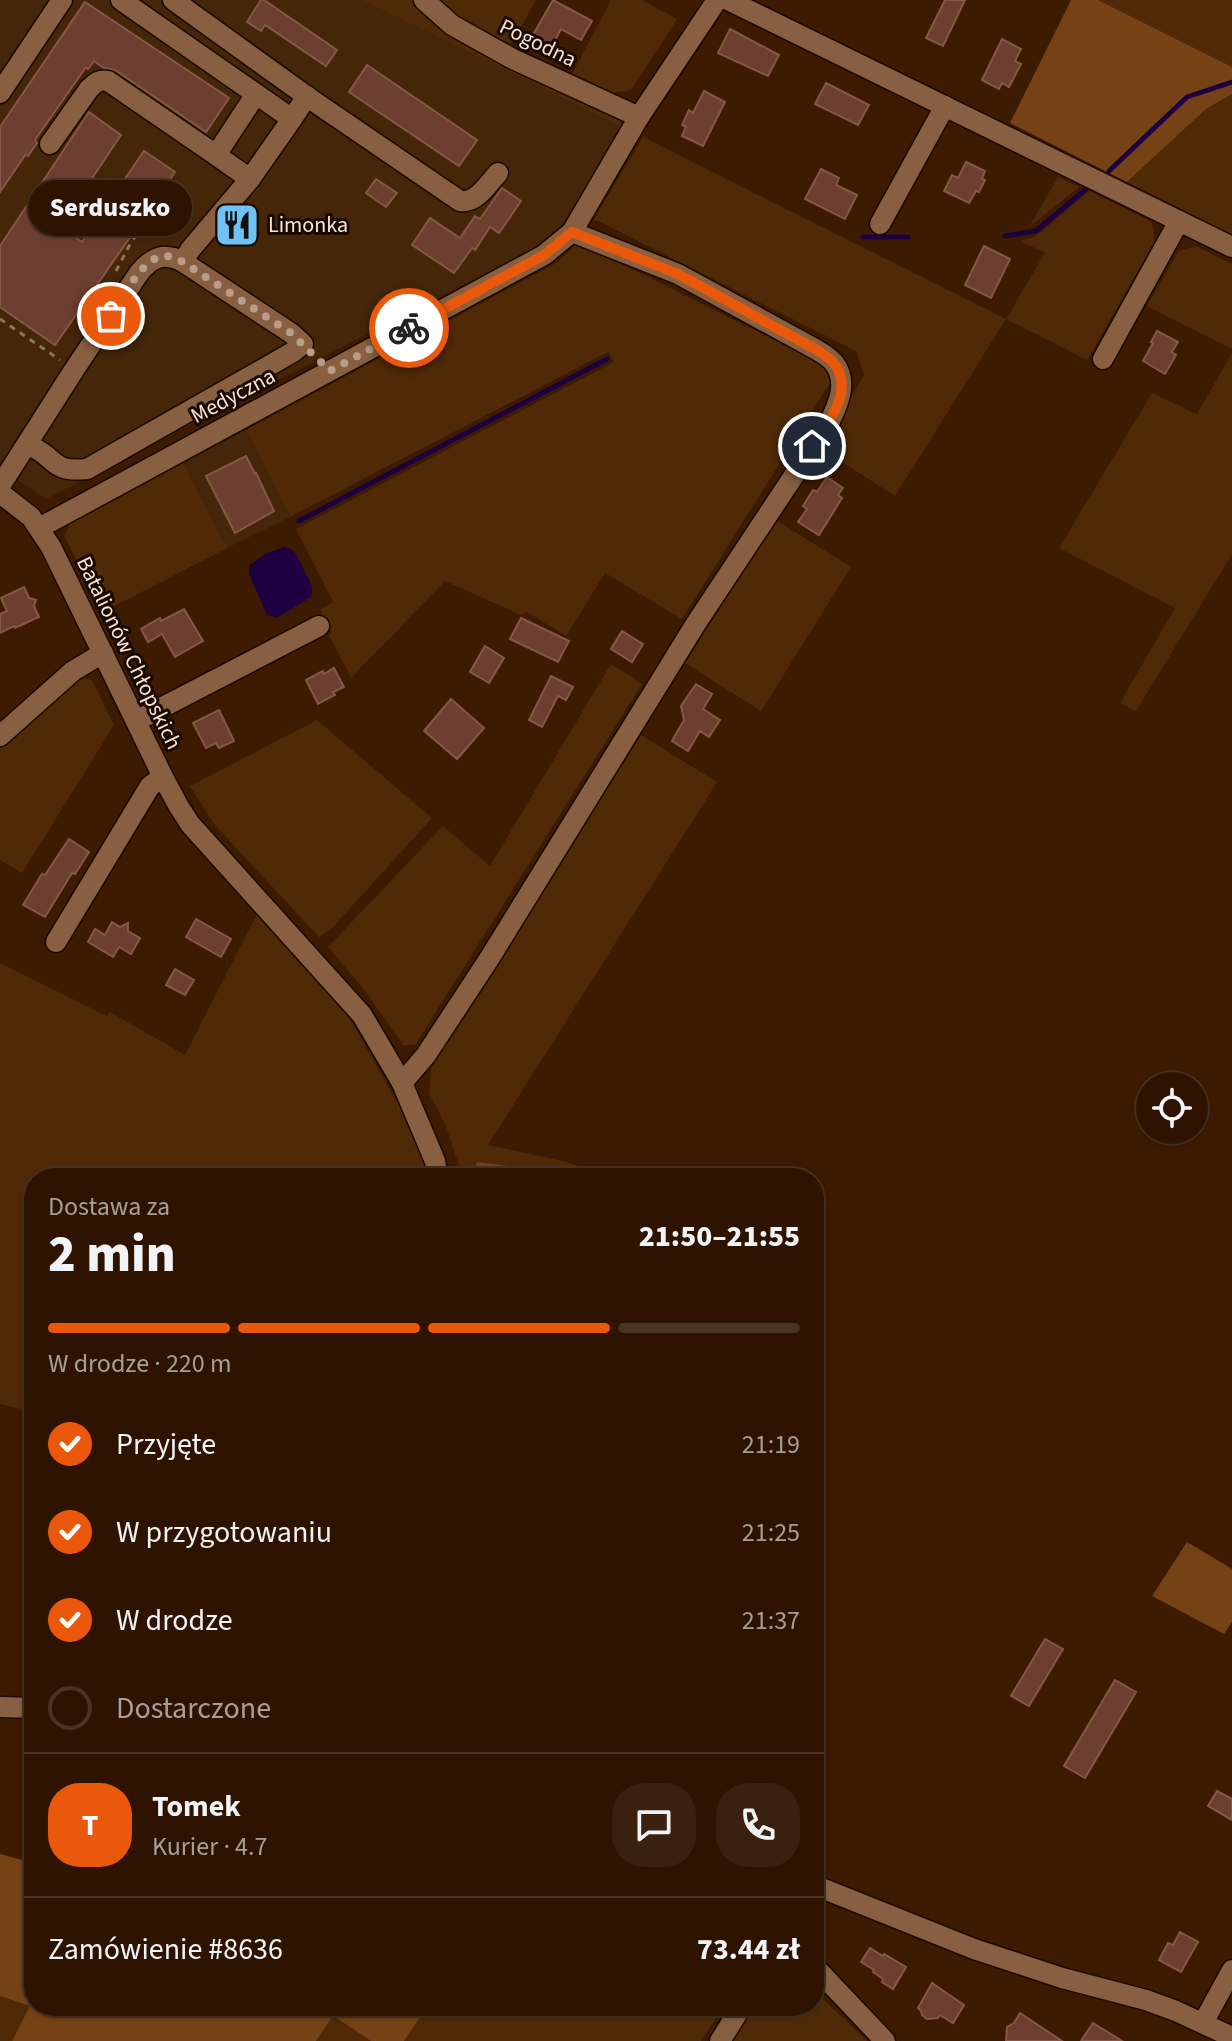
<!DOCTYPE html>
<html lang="pl">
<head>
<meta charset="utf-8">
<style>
  body { margin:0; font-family:"Source Sans 3",sans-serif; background:#3a210f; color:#f1f3f6; height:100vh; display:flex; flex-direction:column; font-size:30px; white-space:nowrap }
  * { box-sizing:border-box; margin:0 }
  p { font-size:26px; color:#a79e99 }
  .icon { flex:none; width:44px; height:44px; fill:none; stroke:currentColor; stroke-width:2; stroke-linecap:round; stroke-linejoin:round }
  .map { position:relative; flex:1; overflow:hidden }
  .drawer { position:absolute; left:24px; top:1168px; width:800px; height:848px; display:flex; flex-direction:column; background:#2e1400; border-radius:32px; box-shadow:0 2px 6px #0004,0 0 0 2px #493322 }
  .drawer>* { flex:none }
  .fabs { position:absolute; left:1136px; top:1072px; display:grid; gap:16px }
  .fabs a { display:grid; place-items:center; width:72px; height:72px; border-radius:50%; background:#2e1400; box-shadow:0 2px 6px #0004,0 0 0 2px #493322; font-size:40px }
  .pin { position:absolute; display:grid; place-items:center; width:68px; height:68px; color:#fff; margin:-34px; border:4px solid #fff; border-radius:50%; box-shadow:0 2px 8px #0007 }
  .courier { position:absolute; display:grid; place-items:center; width:80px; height:80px; margin:-40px; border:6px solid #ea580c; border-radius:50%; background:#fff; color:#222; box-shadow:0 2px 10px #0007 }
  .bubble { position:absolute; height:56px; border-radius:28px; background:#2e1400; box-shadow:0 2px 6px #0004,0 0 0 2px #493322; font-size:26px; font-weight:800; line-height:56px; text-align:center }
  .summary em { font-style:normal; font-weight:800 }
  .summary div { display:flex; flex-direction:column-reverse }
  .summary { display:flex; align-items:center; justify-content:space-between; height:136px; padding:0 24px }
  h1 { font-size:52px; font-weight:800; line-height:60px }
  .bar { display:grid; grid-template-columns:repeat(4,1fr); gap:12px 8px; align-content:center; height:96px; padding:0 24px }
  .bar i { height:10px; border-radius:6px; background:#493322 }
  .bar .on { background:#ea580c }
  .bar p { grid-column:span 4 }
  .line { display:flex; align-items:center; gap:20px; padding:0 24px; border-top:2px solid #493322 }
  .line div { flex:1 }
  .round { display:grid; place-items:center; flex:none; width:84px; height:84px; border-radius:32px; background:#3a210f }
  ol { padding:0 24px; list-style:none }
  li { display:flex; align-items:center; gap:24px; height:88px }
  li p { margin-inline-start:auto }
  li .icon { padding:8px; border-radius:50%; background:#ea580c; color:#fff; stroke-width:4 }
  li:last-child { color:#a79e99 }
  li i { width:44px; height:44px; border:4px solid #493322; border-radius:50% }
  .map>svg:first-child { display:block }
</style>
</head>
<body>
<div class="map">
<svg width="1232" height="2041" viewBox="0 0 1232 2041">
  <rect width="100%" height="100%" fill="#3d1b00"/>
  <!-- built -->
  <g fill="#452609">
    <path d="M0,0H362L626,129L551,240L46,499L0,468Z"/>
    <path d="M246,430L290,517L227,548L183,463Z"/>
  </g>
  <!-- green -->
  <g fill="#502a06">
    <path d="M362,0H416L624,120L626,129Z"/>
    <path d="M438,0H536L511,44L448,13Z"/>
    <path d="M611,0H642L677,19L631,90L611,93L572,74Z"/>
    <path d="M1098,0H1232V67Z"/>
    <path d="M1232,94V234L1127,182L1206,109Z"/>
    <path d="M643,137L1006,319L1045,253L1021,241L1036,236L1089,191L1152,222L1155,241L1087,360L1006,319L895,496L820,448L864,375L856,351L594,219Z"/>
    <path d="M1058,177L1079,187L1029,227Z"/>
    <path d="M578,242L826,366L830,383L682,619L605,573L566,636L527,612L521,615L445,581L351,678L329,635L332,633L320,610L333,602L296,529L614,362L608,352L290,517L246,430L558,262Z"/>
    <path d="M1196,246L1232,264V349L1147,306L1179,251Z"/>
    <path d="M1232,353V554L1136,711L1120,703L1175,608L1059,548L1152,393L1197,414Z"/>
    <path d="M183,463L227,548L103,612L64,536L72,520Z"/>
    <path d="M776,520L851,567L761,711L685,663Z"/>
    <path d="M611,664L642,684L415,1045H403L363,988L328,947L443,826L490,866Z"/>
    <path d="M77,677L92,680L114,725L22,873L0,860V746Z"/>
    <path d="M317,720L432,818L332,928L319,937L214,824L190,786Z"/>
    <path d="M641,735L717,782L488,1145L567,1162L612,1178H573L535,1169L477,1162L471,1178H461V1172L446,1126L429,1093L431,1066Z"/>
    <path d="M257,914L347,1013L417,1138L431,1178H34V1412L0,1404V963L107,1016L110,1012L185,1055Z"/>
    <path d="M814,1990L867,2041H732L754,2006H814Z"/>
    <path d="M0,1996L31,2006L12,2041H0Z"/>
    <path d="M428,2006H724L701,2041H404Z"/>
    <path d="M332,2016L371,2041H316Z"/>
  </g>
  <!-- forest -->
  <g fill="#754216">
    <path d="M1071,0H1098L1232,67V94L1206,109L1127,182L1010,123Z"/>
    <path d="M477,1162L535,1169L573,1178H471Z"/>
    <path d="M1187,1542L1232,1569V1622L1224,1634L1152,1596Z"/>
    <path d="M0,1854L34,1863V2006H428L404,2041H371L333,2016L316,2041H12L30,2006L0,1996Z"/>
  </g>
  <!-- water -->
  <path fill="#1e0040" d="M284,547L291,549L296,554L311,584L312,592L311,597L277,618L267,615L249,574L250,565L265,554Z"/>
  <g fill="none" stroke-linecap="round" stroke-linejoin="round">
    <!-- stream -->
    <g stroke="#1e0040" stroke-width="5">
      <path d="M1109,171L1187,97L1232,82"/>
      <path d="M1005,236L1036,231L1085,190"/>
      <path d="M863,237H908"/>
      <path d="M299,521L607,359"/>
      <path d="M469,1171L520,1173L544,1178"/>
    </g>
  </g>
  <!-- building -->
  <g fill="#6d3f31" stroke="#865647" stroke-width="2">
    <path d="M261,0H264L337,50L326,66L265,25L261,31L247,22Z"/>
    <path d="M553,0L592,21L581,40L561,29L552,46L533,35Z"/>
    <path d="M945,0H965L943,46L926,38Z"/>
    <path d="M85,2L229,98L206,132L115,70L104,68L94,61L88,69L86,67L35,140L37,143L28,156L26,154L0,192V127Z"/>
    <path d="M730,29L779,55L768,76L718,53Z"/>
    <path d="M1002,39L1021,49L1015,61L1021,64L1009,87L1002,83L999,89L982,80Z"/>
    <path d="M367,65L477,140L459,166L349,92Z"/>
    <path d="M826,83L869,105L858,125L815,104Z"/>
    <path d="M704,91L725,102L703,146L682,136L686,127L682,125L689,110L693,113Z"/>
    <path d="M89,112L121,135L60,226L82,242L144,151L175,172L150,209L153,211L148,218L143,226L140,223L55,345L0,307V246Z"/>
    <path d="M966,162L985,171L982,179L985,180L979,192L976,191L969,203L944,191L952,175L958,178Z"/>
    <path d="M821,169L839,178L836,185L857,195L845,219L805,199Z"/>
    <path d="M376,179L397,193L386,207L366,193Z"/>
    <path d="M502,188L521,201L499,233L490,227L475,250L472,248L454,273L412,245L430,218L460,238L475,216L480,219Z"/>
    <path d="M984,246L1010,259L991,298L965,285Z"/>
    <path d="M1157,331L1178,342L1172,352L1176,355L1165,374L1143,361L1153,343L1151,342Z"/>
    <path d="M246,456L255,474L256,473L274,511L235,533L206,476Z"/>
    <path d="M827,477L843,488L838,495L842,498L819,535L798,522L807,509L803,506L813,490L817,492Z"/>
    <path d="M24,587L29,598L36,600L34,606L39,617L15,628L14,626L0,633V614L7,611L1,598Z"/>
    <path d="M184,609L203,641L175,657L162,634L148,642L141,629L160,618L161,621Z"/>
    <path d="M521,618L569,641L558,662L510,639Z"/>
    <path d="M622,631L643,644L632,662L611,649Z"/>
    <path d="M485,646L504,658L489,683L470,672Z"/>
    <path d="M334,668L344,687L333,692L335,695L318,704L306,680L323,671L324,674Z"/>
    <path d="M551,676L573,687L566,700L558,696L542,727L529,720Z"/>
    <path d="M696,684L712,694L703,709L720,720L709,737L700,731L688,751L672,741L684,720L681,706Z"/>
    <path d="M451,699L484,728L457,759L424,731Z"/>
    <path d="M219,710L234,741L219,748L216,743L206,748L193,723Z"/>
    <path d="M69,839L89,852L75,874L72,873L45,917L23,905L42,874L45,875Z"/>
    <path d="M196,919L231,939L221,957L186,937Z"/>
    <path d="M112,922L120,927L128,923V931L140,938L131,954L119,947L113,957L88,942L95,929L105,935Z"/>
    <path d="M175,969L194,980L185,995L166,985Z"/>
    <path d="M1045,1639L1063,1649L1029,1706L1011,1696Z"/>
    <path d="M1115,1680L1136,1692L1085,1778L1064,1766Z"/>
    <path d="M1217,1791L1232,1799V1820L1208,1806Z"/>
    <path d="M1180,1932L1198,1942L1181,1972L1159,1960L1168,1943L1173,1945Z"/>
    <path d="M870,1948L883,1956L884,1954L906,1967L893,1989L882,1982L883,1979L873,1972L874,1970L861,1962Z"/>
    <path d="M932,1983L964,2005L953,2023L940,2015L938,2018L927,2019L922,2015L921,2011L918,2008Z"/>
    <path d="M1020,2013L1062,2041H1006L1007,2027L1014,2023Z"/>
    <path d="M1093,2023L1122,2041H1081Z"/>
  </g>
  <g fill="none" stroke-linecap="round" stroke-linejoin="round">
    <!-- minor casing -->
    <g stroke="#1b0900" stroke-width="23">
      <g id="minor">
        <path d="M121,0L292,119L307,96"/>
        <path d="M173,0L312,100L460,201C477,203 488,184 498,173"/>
        <path d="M424,0L452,25L511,58L639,117"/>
        <path d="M728,0L1232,247"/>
        <path d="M0,93L62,0"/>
        <path d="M50,144L89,89C95,83 99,79 108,81L216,155L256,94"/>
        <path d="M216,155L250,179L292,119"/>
        <path d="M880,224L945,106"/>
        <path d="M183,262L190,250L250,179"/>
        <path d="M1103,359L1179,221"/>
        <path d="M0,486L74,370L139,273C152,257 164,252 183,262L291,333L303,344L293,352L87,469C49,473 57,456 28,445"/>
        <path d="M0,493L31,517L51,547L163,777L178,805L190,824L362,1015L402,1083L435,1161L438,1178"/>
        <path d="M39,528L544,255L572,232L639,117L717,0"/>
        <path d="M136,721L319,626"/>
        <path d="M0,736L73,671L103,653"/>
        <path d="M56,942L150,786L163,777"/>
        <path d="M402,1083L426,1055L489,959L695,625L830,421C839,403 848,381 834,363C830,358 822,353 817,350L678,274L572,232"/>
        <path d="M0,1707L34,1708"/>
        <path d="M814,1885L974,1949L1062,1978L1146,2000L1176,2011L1232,2037"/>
        <path d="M814,1966L885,2041"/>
        <path d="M1203,2023L1232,1970"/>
        <path d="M720,2041L742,2006"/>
      </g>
    </g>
    <!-- path -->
    <g stroke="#90735d" stroke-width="3" stroke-dasharray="6 6" stroke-linecap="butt">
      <path d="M116,271L129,246L140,229L144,232L160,208L185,226"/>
      <path d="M0,319L60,360"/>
    </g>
    <!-- minor -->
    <use href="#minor" stroke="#886041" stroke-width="20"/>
  </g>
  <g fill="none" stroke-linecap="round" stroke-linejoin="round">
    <!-- done -->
    <path stroke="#b89d88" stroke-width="8" stroke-dasharray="0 14.4" d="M111,316C122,299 143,256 165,256C171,256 177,259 183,262L291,333L330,371L409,328"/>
    <!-- route -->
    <path stroke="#ea580c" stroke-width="10" d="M409,328L544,255L572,232L678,274L817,350C822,353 828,357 832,361C857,388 828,424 812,446"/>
  </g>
  <!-- icons -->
  <defs>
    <g id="restaurant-square" transform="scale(2.3)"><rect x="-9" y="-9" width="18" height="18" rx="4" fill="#70c1f4" stroke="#190a01"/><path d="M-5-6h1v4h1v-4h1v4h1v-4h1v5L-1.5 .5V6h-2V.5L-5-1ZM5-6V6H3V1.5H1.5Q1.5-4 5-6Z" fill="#111"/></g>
  </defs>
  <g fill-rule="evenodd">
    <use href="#restaurant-square" x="237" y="225"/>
  </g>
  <g text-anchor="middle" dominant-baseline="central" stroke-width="6" stroke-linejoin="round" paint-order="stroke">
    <!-- street labels -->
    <g font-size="22" fill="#fae3d2" stroke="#190a01">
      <text transform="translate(538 43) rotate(26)">Pogodna</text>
      <text transform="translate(233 396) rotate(-28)">Medyczna</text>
      <text transform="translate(129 653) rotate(64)">Batalionów Chłopskich</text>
    </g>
    <!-- poi labels -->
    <g font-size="22" fill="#fae3d2" stroke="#190a01" text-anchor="start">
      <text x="268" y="225">Limonka</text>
    </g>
  </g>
</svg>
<div class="fabs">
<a><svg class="icon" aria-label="locate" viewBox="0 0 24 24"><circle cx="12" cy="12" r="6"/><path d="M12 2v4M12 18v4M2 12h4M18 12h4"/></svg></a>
</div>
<div class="pin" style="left:111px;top:316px;background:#ea580c"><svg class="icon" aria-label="bag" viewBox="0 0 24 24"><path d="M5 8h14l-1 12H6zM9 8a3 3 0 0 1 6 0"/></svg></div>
<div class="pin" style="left:812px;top:446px;background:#1f2937"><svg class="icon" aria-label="home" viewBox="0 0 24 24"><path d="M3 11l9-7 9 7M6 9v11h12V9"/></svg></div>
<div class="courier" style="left:409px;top:328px"><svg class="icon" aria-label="bike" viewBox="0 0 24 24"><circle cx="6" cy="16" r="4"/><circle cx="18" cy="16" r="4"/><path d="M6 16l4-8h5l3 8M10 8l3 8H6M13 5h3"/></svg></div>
<div class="bubble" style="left:28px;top:180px;width:164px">Serduszko</div>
<section class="drawer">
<div class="summary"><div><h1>2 min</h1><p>Dostawa za</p></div><em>21:50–21:55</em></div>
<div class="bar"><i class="on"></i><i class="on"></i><i class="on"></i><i></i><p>W drodze · 220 m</p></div>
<ol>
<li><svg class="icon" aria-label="check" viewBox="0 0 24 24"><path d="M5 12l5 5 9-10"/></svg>Przyjęte<p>21:19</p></li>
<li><svg class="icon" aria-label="check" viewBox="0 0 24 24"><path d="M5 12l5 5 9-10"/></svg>W przygotowaniu<p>21:25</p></li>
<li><svg class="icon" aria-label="check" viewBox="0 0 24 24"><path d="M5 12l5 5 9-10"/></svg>W drodze<p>21:37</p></li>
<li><i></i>Dostarczone</li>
</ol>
<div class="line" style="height:144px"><b class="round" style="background:#ea580c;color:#fff">T</b><div><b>Tomek</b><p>Kurier · 4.7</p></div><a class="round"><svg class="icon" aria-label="chat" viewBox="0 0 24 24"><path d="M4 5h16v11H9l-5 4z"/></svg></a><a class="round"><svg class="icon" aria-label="phone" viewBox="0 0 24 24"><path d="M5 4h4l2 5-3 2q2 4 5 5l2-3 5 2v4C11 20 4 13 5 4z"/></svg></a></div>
<div class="line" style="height:104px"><div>Zamówienie #8636</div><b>73.44 zł</b></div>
</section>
</div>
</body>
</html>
